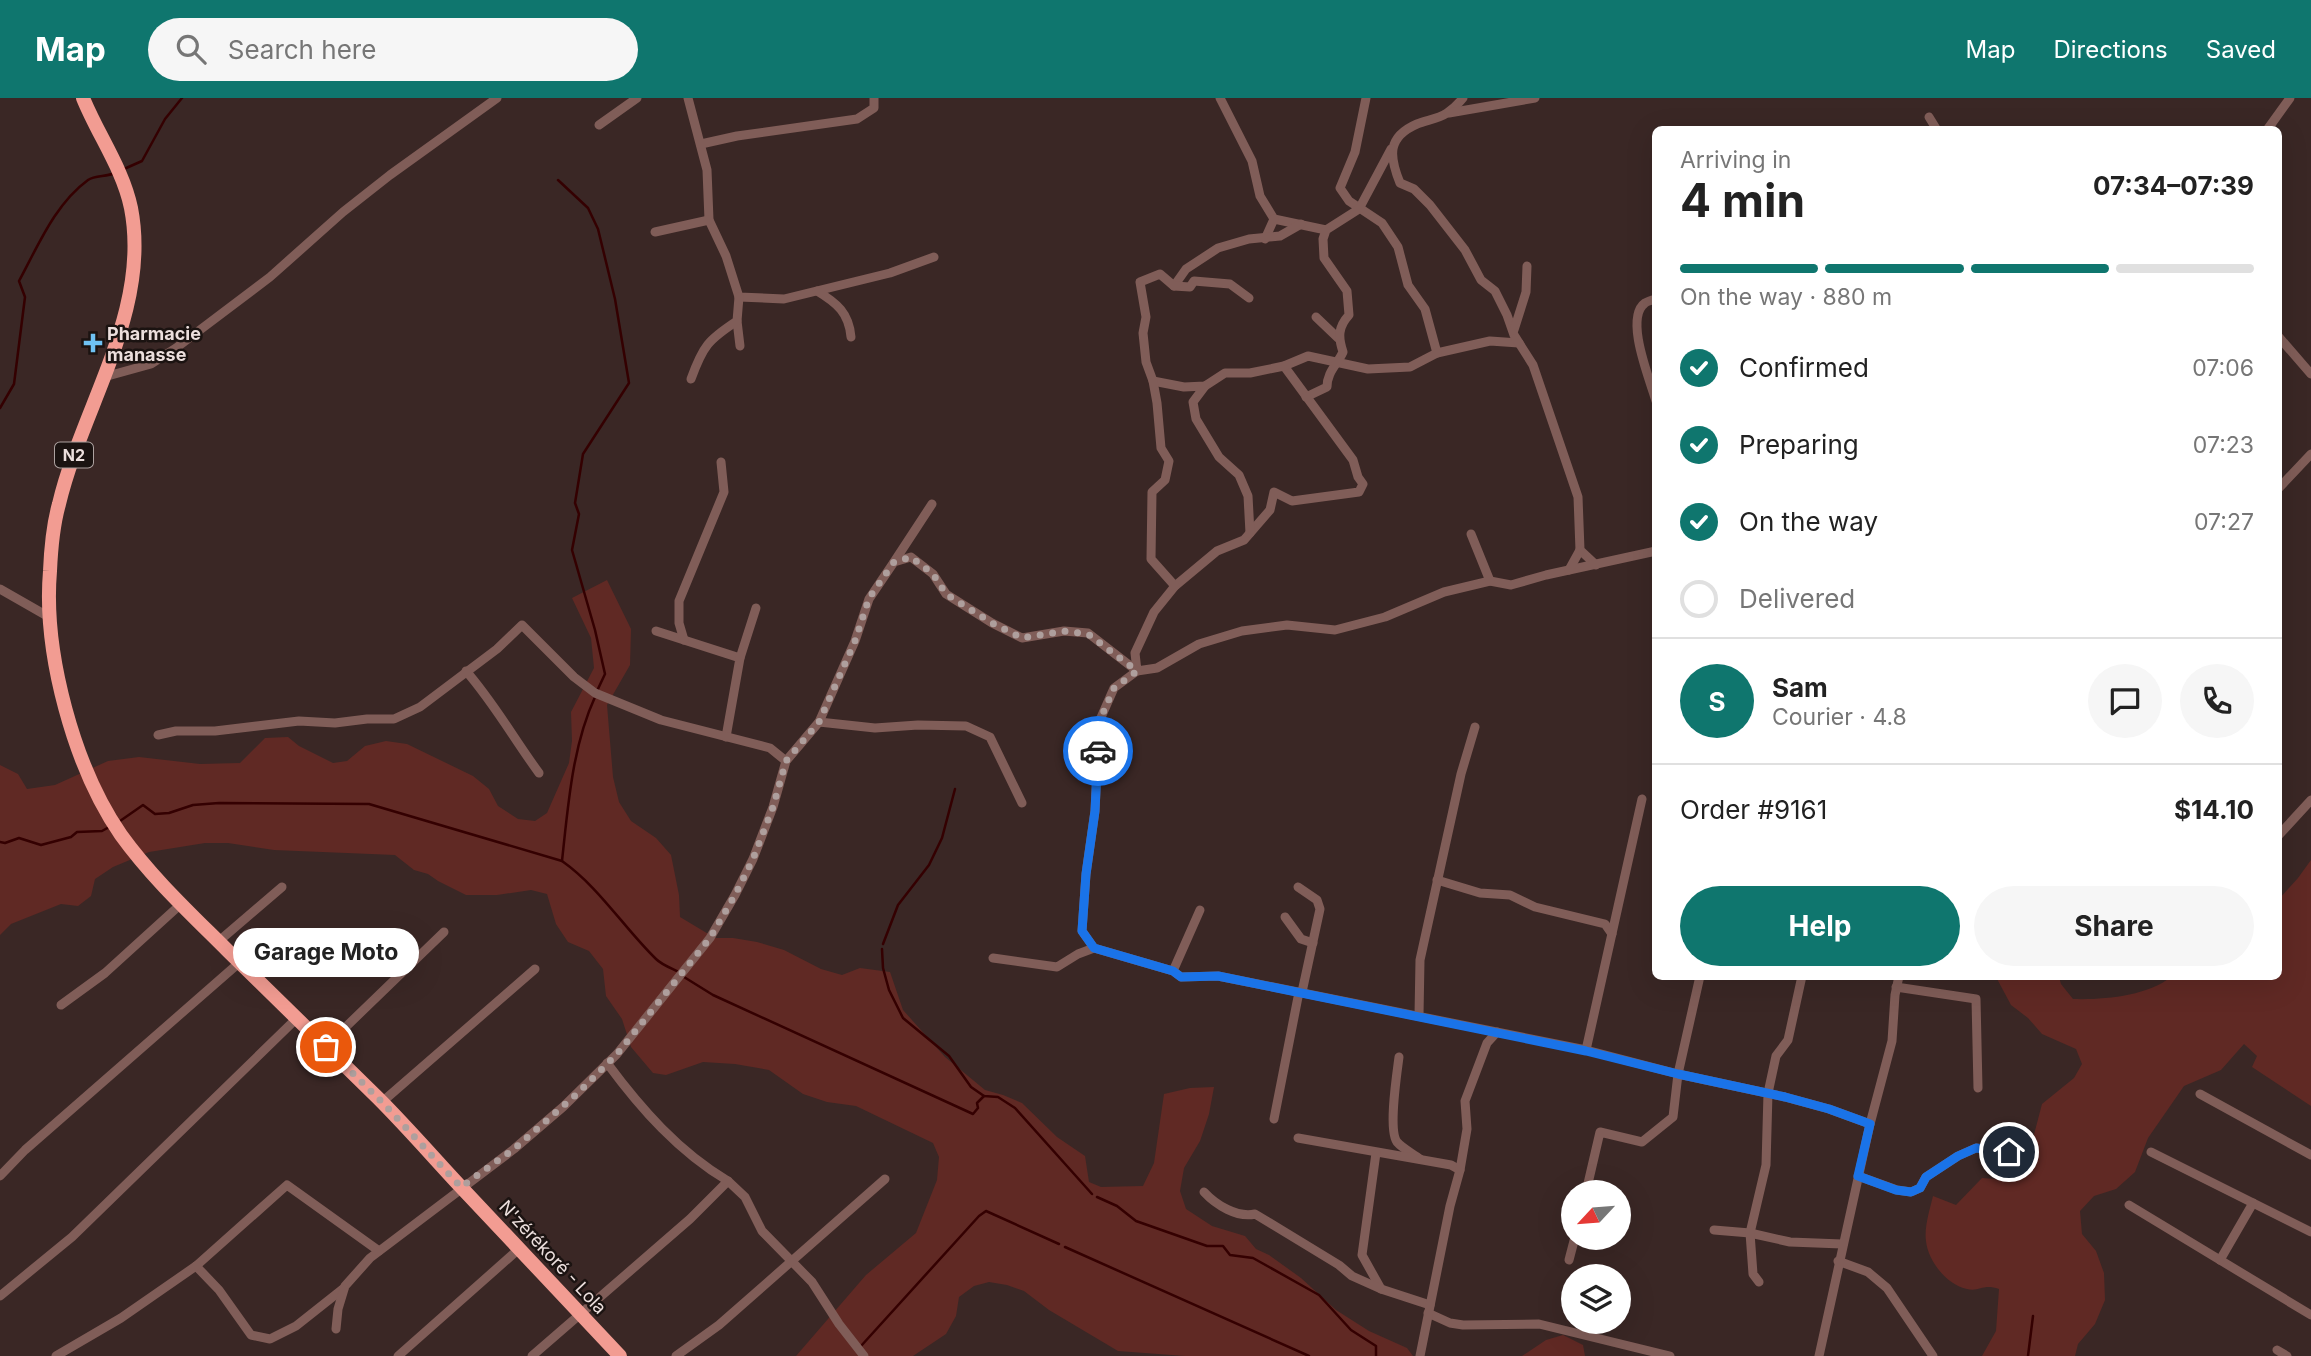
<!DOCTYPE html>
<html lang="en">
<head>
<meta charset="utf-8">
<style>
  body { margin:0; font-family:Inter,sans-serif; background:#f6f6f6; color:#222; height:100vh; display:flex; flex-direction:column; font-size:26px; white-space:nowrap }
  * { box-sizing:border-box; margin:0 }
  p { font-size:23px; color:#767676 }
  .icon { flex:none; width:38px; height:38px; fill:none; stroke:currentColor; stroke-width:2; stroke-linecap:round; stroke-linejoin:round }
  .map { position:relative; flex:1; overflow:hidden }
  .side { position:absolute; left:1652px; top:28px; width:630px; height:854px; display:flex; flex-direction:column; background:#fff; border-radius:10px; box-shadow:0 7px 28px #0002 }
  .side>* { flex:none }
  .needle { width:46px; rotate:244deg }
  .buttons { position:absolute; left:1561px; top:1082px; display:grid; gap:14px }
  .buttons a { display:grid; place-items:center; width:70px; height:70px; border-radius:50%; background:#fff; box-shadow:0 7px 28px #0002; font-size:35px }
  .pin { position:absolute; display:grid; place-items:center; width:60px; height:60px; color:#fff; margin:-30px; border:4px solid #fff; border-radius:50%; box-shadow:0 2px 7px #0007 }
  .courier { position:absolute; display:grid; place-items:center; width:70px; height:70px; margin:-35px; border:5px solid #1a73e8; border-radius:50%; background:#fff; color:#222; box-shadow:0 2px 9px #0007 }
  .bubble { position:absolute; height:49px; border-radius:24px; background:#fff; box-shadow:0 7px 28px #0002; font-size:23px; font-weight:700; line-height:49px; text-align:center }
  .summary em { font-style:normal; font-weight:700 }
  .summary div { display:flex; flex-direction:column-reverse }
  .summary { display:flex; align-items:center; justify-content:space-between; height:119px; padding:0 28px }
  h1 { font-size:46px; font-weight:700; line-height:52px }
  .bar { display:grid; grid-template-columns:repeat(4,1fr); gap:10px 7px; align-content:center; height:84px; padding:0 28px }
  .bar i { height:9px; border-radius:5px; background:#e0e0e0 }
  .bar .current { background:#0f766e }
  .bar p { grid-column:span 4 }
  .line { display:flex; align-items:center; gap:18px; padding:0 28px; border-top:2px solid #e0e0e0 }
  .line div { flex:1 }
  .round { display:grid; place-items:center; flex:none; width:74px; height:74px; border-radius:37px; background:#f6f6f6 }
  ol { padding:0 28px; list-style:none }
  li { display:flex; align-items:center; gap:21px; height:77px }
  li p { margin-inline-start:auto }
  li .icon { padding:7px; border-radius:50%; background:#0f766e; color:#fff; stroke-width:4 }
  li:last-child { color:#767676 }
  li i { width:38px; height:38px; border:4px solid #e0e0e0; border-radius:50% }
  .action { display:flex; gap:14px; margin-top:auto; padding:14px 28px }
  .action a { flex:1; height:80px; border-radius:42px; background:#0f766e; color:#fff; font-size:28px; font-weight:700; line-height:80px; text-align:center }
  .action a+a { background:#f6f6f6; color:#222 }
  header { display:flex; align-items:center; gap:42px; box-sizing:border-box; height:98px; padding:0 35px; background:#0f766e; color:#fff }
  header strong { font-size:33px }
  nav { display:flex; gap:38px; margin-inline-start:auto; font-size:24px }
  .search { width:490px; height:63px; background:#f6f6f6; display:flex; align-items:center; gap:18px; box-sizing:border-box; padding:0 24px; border-radius:38px; color:#767676; font-size:26px }
  .map>svg:first-child { display:block }
</style>
</head>
<body>
<header>
<strong>Map</strong>
<div class="search"><svg class="icon" aria-label="search" viewBox="0 0 24 24"><circle cx="10" cy="10" r="6"/><path d="M15 15l6 6"/></svg>Search here</div>
<nav><a>Map</a><a>Directions</a><a>Saved</a></nav>
</header>
<div class="map">
<svg width="2311" height="1258" viewBox="0 0 2311 1258">
  <rect width="100%" height="100%" fill="#3a2725"/>
  <!-- green -->
  <g fill="#602924">
    <path d="M607,482L631,531L630,567L607,607L613,679L619,704L631,723L656,740L671,757L679,797L680,819L715,840H733L757,844L784,852L821,871L842,877L860,870L890,874L903,912L945,959L985,992L1003,997L1022,1005L1057,1039L1085,1058L1089,1084L1101,1089L1143,1088L1154,1065L1164,996L1190,990L1214,989L1209,1016L1200,1043L1184,1070L1180,1093L1186,1111L1212,1128L1245,1138L1256,1151L1269,1157L1301,1180L1336,1212L1369,1233L1407,1250L1413,1258H1185L1118,1253L1049,1212L1024,1193L1007,1187L989,1184L974,1188L959,1199L956,1218L946,1236L913,1258H796L866,1177L916,1135L937,1082L939,1059L933,1045L856,1008L827,1004L803,996L769,972L735,966L703,964L666,977L653,975L631,949L622,921L606,898L603,871L589,853L568,844L556,826L547,796L531,792L497,797H466L438,783L428,776L414,772L395,757L274,752L228,745H205L149,754L113,769L95,781L91,798L78,808L61,806L11,826L0,837V667L18,676L27,691L55,687L108,663L139,659L200,666L240,665L265,640L288,639L299,648L333,665L347,663L365,648L386,643L407,646L473,678L489,691L498,708L518,721L535,723L547,715L569,665L572,643L571,614L594,570L591,540L572,500Z"/>
    <path d="M2311,762V1008L2252,969L2257,958L2244,946L2221,972L2184,988L2148,1040L2135,1074L2116,1091L2094,1098L2080,1113L2082,1136L2096,1153L2104,1175L2105,1202L2095,1226L2078,1246L2075,1258H1982L1996,1233L1999,1191C1983,1185 1980,1194 1967,1191C1947,1187 1928,1163 1926,1143C1924,1129 1930,1111 1933,1098L1956,1107L1982,1080C1998,1082 2011,1081 2025,1071L2042,1006L2074,980L2082,966L2076,951L2042,936L2028,920L2011,907L1996,879H2059L2061,886L2073,901C2104,902 2147,898 2171,879L2278,878L2279,801L2298,780Z"/>
    <path d="M1563,1237L1583,1247L1585,1258H1522L1546,1242Z"/>
  </g>
  <g fill="none" stroke-linecap="round" stroke-linejoin="round">
    <!-- stream -->
    <g stroke="#340001" stroke-width="2.5">
      <path d="M124,71L142,63L165,21L182,0"/>
      <path d="M558,82L588,110L598,131L615,201L629,285L583,356L575,405L579,416L572,452L595,532L605,576L597,593"/>
      <path d="M0,310L14,286L25,199L19,183C38,148 55,106 88,82C95,77 106,79 115,75"/>
      <path d="M120,723L143,707L155,716L169,715L193,707L219,705L369,706L562,763C599,789 624,830 656,861C662,867 671,870 679,874"/>
      <path d="M0,744L5,745L19,740L41,747L71,739L77,734L102,733L111,728"/>
      <path d="M562,763C568,709 572,649 595,599"/>
      <path d="M883,846L898,807L929,767L942,740L955,691"/>
      <path d="M882,851L883,870L889,892L903,920L949,958L971,989L984,998L998,999L1015,1010L1092,1096"/>
      <path d="M684,879L713,897L973,1016L978,1010L977,1005L984,998"/>
      <path d="M1097,1099L1117,1108L1136,1123L1207,1148H1223L1230,1157L1253,1160L1319,1197L1351,1232L1376,1248V1258"/>
      <path d="M1065,1149L1309,1258"/>
      <path d="M861,1248L979,1118L986,1113L1059,1146"/>
      <path d="M2028,1258L2033,1218"/>
    </g>
    <!-- minor -->
    <g stroke="#805d58" stroke-width="9">
      <path d="M688,0L707,72L709,122L726,158L739,199L784,201L890,175L934,159"/>
      <path d="M1220,0L1252,63L1260,98L1274,121L1326,132"/>
      <path d="M1366,0L1355,54L1340,90L1349,103L1382,125L1398,149L1408,187L1425,211L1437,255L1490,243L1519,245"/>
      <path d="M1463,0C1459,5 1453,11 1447,15C1438,21 1427,22 1417,26C1387,39 1389,58 1400,85L1414,91L1430,107L1465,152L1481,182L1495,193L1507,217L1514,237L1533,267L1578,399L1580,452L1596,467"/>
      <path d="M1449,15L1535,0"/>
      <path d="M1929,19L1937,32"/>
      <path d="M599,27L637,0"/>
      <path d="M2267,32L2290,0"/>
      <path d="M701,46L737,38L857,21L874,10V0"/>
      <path d="M655,134L709,122"/>
      <path d="M1265,141L1274,121"/>
      <path d="M1174,188L1186,171L1218,150L1249,141L1280,138L1301,126"/>
      <path d="M817,193C837,205 849,215 851,239"/>
      <path d="M1656,201C1652,202 1648,203 1645,205C1624,220 1650,282 1656,303"/>
      <path d="M1316,219L1338,240"/>
      <path d="M737,223L740,248"/>
      <path d="M1514,232L1526,194L1527,168"/>
      <path d="M2278,238L2311,276"/>
      <path d="M1284,268L1353,362L1358,379L1363,386L1359,394L1292,403L1274,394L1270,412L1244,442L1217,453L1175,488L1154,514L1135,555L1137,573L1157,570L1199,546L1242,533L1287,527L1335,532L1385,519L1444,494L1490,483L1511,487L1546,477L1656,453"/>
      <path d="M104,279L151,266L176,250L270,179L343,114L390,77L497,0"/>
      <path d="M691,281C703,248 708,242 737,223L739,199"/>
      <path d="M1153,283L1184,289L1205,288L1225,275H1250L1284,268L1308,258L1368,271L1410,269L1437,255"/>
      <path d="M1205,288L1193,304L1196,321L1219,359L1239,377L1248,398L1250,435"/>
      <path d="M1306,299L1327,289C1327,274 1337,267 1343,254C1338,239 1338,229 1349,217L1347,193L1324,160L1323,141L1326,132L1359,111L1391,51"/>
      <path d="M2278,391L2311,356"/>
      <path d="M1471,436L1490,483"/>
      <path d="M894,464L932,406"/>
      <path d="M1569,472L1580,452"/>
      <path d="M1175,488L1151,461L1152,394L1165,382L1169,363L1161,350L1157,305L1153,283L1146,264L1143,235L1146,219L1140,184L1160,176L1174,188L1190,189L1194,183L1230,186L1249,200"/>
      <path d="M0,491L49,519"/>
      <path d="M656,533L740,560L726,639"/>
      <path d="M684,542L679,525V503L724,394L721,364"/>
      <path d="M740,560L756,510"/>
      <path d="M466,573C494,605 514,641 539,675"/>
      <path d="M819,624L875,630L918,627L966,628L990,639L1022,705"/>
      <path d="M158,637L176,633H215L299,623L335,625L367,621H394L420,609L497,551L522,527L574,579L595,595L661,622L770,650L786,663"/>
      <path d="M2278,738L2311,702"/>
      <path d="M1437,782L1480,795L1510,797L1535,809L1605,826L1612,836"/>
      <path d="M1298,789L1317,802L1320,811L1302,894"/>
      <path d="M1285,819L1301,841L1313,845"/>
      <path d="M219,843L282,789"/>
      <path d="M993,860L1057,869L1078,856L1094,850L1173,873L1181,879L1218,878L1586,952L1678,976L1785,999L1829,1011L1870,1026"/>
      <path d="M1173,873L1200,812"/>
      <path d="M1896,889L1976,901L1978,990"/>
      <path d="M61,907L105,875L181,806"/>
      <path d="M1419,917L1420,862L1461,676L1475,629"/>
      <path d="M325,949L444,834"/>
      <path d="M1586,952L1642,701"/>
      <path d="M1399,959C1397,975 1388,1032 1397,1044C1403,1051 1414,1056 1420,1061"/>
      <path d="M2200,996L2311,1057"/>
      <path d="M382,1004L535,871"/>
      <path d="M1274,1021L1299,894"/>
      <path d="M1298,1040L1451,1067L1460,1072"/>
      <path d="M2151,1054L2311,1134"/>
      <path d="M1376,1055L1362,1157L1381,1191"/>
      <path d="M0,1078L25,1052L240,864"/>
      <path d="M1858,1078L1897,1092L1911,1094L1920,1090L1926,1079L1958,1058L1976,1050L2009,1054"/>
      <path d="M728,1083L745,1099L762,1133L812,1184L839,1226L864,1258"/>
      <path d="M1204,1094C1216,1107 1237,1120 1255,1116L1339,1167L1352,1178L1381,1191L1430,1207"/>
      <path d="M1586,1094L1600,1034L1642,1044L1673,1019L1678,976L1700,878"/>
      <path d="M2129,1107L2311,1217"/>
      <path d="M1714,1132L1750,1135L1790,1144L1842,1146"/>
      <path d="M1569,1162L1575,1139"/>
      <path d="M2220,1162L2253,1105"/>
      <path d="M1838,1163L1868,1174L1887,1190L1933,1258"/>
      <path d="M196,1168L219,1192L251,1237L270,1241L296,1228L344,1190"/>
      <path d="M1759,1184L1753,1176L1750,1135L1766,1067L1768,995L1776,958L1788,942L1802,878"/>
      <path d="M0,1198L72,1139L297,920"/>
      <path d="M1428,1215L1450,1225L1463,1227L1539,1226L1670,1258"/>
      <path d="M336,1231L338,1211L345,1188L370,1160L514,1051L563,1009L617,956L710,840L735,797L753,761L773,709L786,663L819,624L855,543L869,501L894,464L911,459L933,476L946,496L992,525L1022,540L1064,533L1088,535L1137,573L1114,590L1099,624L1095,713L1086,776L1082,833L1094,850"/>
      <path d="M2277,1252L2287,1258"/>
      <path d="M56,1258L121,1220L196,1168L287,1087L379,1153"/>
      <path d="M398,1258L520,1150"/>
      <path d="M532,1258L690,1121L728,1083C679,1054 641,1011 607,965"/>
      <path d="M676,1258L719,1227L885,1081"/>
      <path d="M1420,1258L1450,1108L1460,1072L1467,1031L1465,1003L1487,945L1497,934"/>
      <path d="M1819,1258L1870,1026L1892,943L1895,897L1899,878"/>
    </g>
    <!-- highway -->
    <path stroke="#f29c92" stroke-width="14" d="M83,0C98,37 123,71 131,110C151,213 82,309 59,406C53,427 51,450 50,473C43,555 74,669 121,737C152,780 191,816 228,853C278,902 328,951 378,1000C407,1029 433,1059 460,1088C513,1145 567,1201 620,1258"/>
  </g>
  <g fill="none" stroke-linecap="round" stroke-linejoin="round">
    <!-- done -->
    <path stroke="#ae9f9d" stroke-width="7" stroke-dasharray="0 12.6" d="M326,949L382,1004L461,1089L514,1051L578,995L617,956L710,840L735,797L753,761L773,709L786,663L819,624L855,543L869,500L894,464L911,459L933,476L946,496L992,525L1022,540L1064,533L1088,536L1137,573L1114,590L1099,624L1098,653"/>
    <!-- route -->
    <path stroke="#1a73e8" stroke-width="9" d="M1098,653L1095,713L1086,776L1082,833L1094,850L1173,873L1181,879L1218,878L1586,953L1678,976L1785,999L1829,1011L1870,1026L1858,1078L1896,1092L1911,1094L1920,1090L1926,1079L1958,1058L1976,1050L2009,1054"/>
  </g>
  <!-- markers -->
  <path fill="#6fc2f4" stroke="#1b1311" stroke-width="2.5" d="M89.5 234.5h7v7h7v7h-7v7h-7v-7h-7v-7h7z"/>
  <g text-anchor="middle" dominant-baseline="central" stroke-width="5" stroke-linejoin="round" paint-order="stroke">
    <!-- shield labels -->
    <rect fill="#1b1311" stroke="#ada2a0" stroke-width="2" x="55" y="344.5" width="38" height="25" rx="5"/>
    <g font-size="16" font-weight="bold" fill="#ecdfdd">
      <text x="74" y="357">N2</text>
    </g>
    <!-- poi labels -->
    <g font-size="18" font-weight="bold" fill="#ecdfdd" stroke="#1b1311" text-anchor="start">
      <text x="107" y="235">Pharmacie<tspan x="107" dy="21">manasse</tspan></text>
    </g>
    <!-- street labels -->
    <g font-size="18" fill="#ecdfdd" stroke="#1b1311">
      <text transform="translate(553 1159) rotate(47)">N'zérékoré - Lola</text>
    </g>
  </g>
</svg>
<div class="buttons">
<a><svg class="needle" viewBox="-14 -14 28 28"><path d="M0-13l5 13h-10z" fill="#e53935"/><path d="M0 13l5-13h-10z" fill="#767676"/></svg></a>
<a><svg class="icon" aria-label="layers" viewBox="0 0 24 24"><path d="M12 4l9 5-9 5-9-5zM3 14l9 5 9-5"/></svg></a>
</div>
<div class="pin" style="left:326px;top:949px;background:#ea580c"><svg class="icon" aria-label="bag" viewBox="0 0 24 24"><path d="M5 8h14l-1 12H6zM9 8a3 3 0 0 1 6 0"/></svg></div>
<div class="pin" style="left:2009px;top:1054px;background:#1f2937"><svg class="icon" aria-label="home" viewBox="0 0 24 24"><path d="M3 11l9-7 9 7M6 9v11h12V9"/></svg></div>
<div class="courier" style="left:1098px;top:653px"><svg class="icon" aria-label="car" viewBox="0 0 24 24"><path d="M5 17H2v-5l4-1 3-4h7l3 4 3 1v5h-3M9 17h6M6 11h13"/><circle cx="7" cy="17" r="2"/><circle cx="17" cy="17" r="2"/></svg></div>
<div class="bubble" style="left:233px;top:830px;width:186px">Garage Moto</div>
<section class="side">
<div class="summary"><div><h1>4 min</h1><p>Arriving in</p></div><em>07:34–07:39</em></div>
<div class="bar"><i class="current"></i><i class="current"></i><i class="current"></i><i></i><p>On the way · 880 m</p></div>
<ol>
<li><svg class="icon" aria-label="check" viewBox="0 0 24 24"><path d="M5 12l5 5 9-10"/></svg>Confirmed<p>07:06</p></li>
<li><svg class="icon" aria-label="check" viewBox="0 0 24 24"><path d="M5 12l5 5 9-10"/></svg>Preparing<p>07:23</p></li>
<li><svg class="icon" aria-label="check" viewBox="0 0 24 24"><path d="M5 12l5 5 9-10"/></svg>On the way<p>07:27</p></li>
<li><i></i>Delivered</li>
</ol>
<div class="line" style="height:126px"><b class="round" style="background:#0f766e;color:#fff">S</b><div><b>Sam</b><p>Courier · 4.8</p></div><a class="round"><svg class="icon" aria-label="chat" viewBox="0 0 24 24"><path d="M4 5h16v11H9l-5 4z"/></svg></a><a class="round"><svg class="icon" aria-label="phone" viewBox="0 0 24 24"><path d="M5 4h4l2 5-3 2q2 4 5 5l2-3 5 2v4C11 20 4 13 5 4z"/></svg></a></div>
<div class="line" style="height:91px"><div>Order #9161</div><b>$14.10</b></div>
<div class="action"><a>Help</a><a>Share</a></div>
</section>
</div>
</body>
</html>
